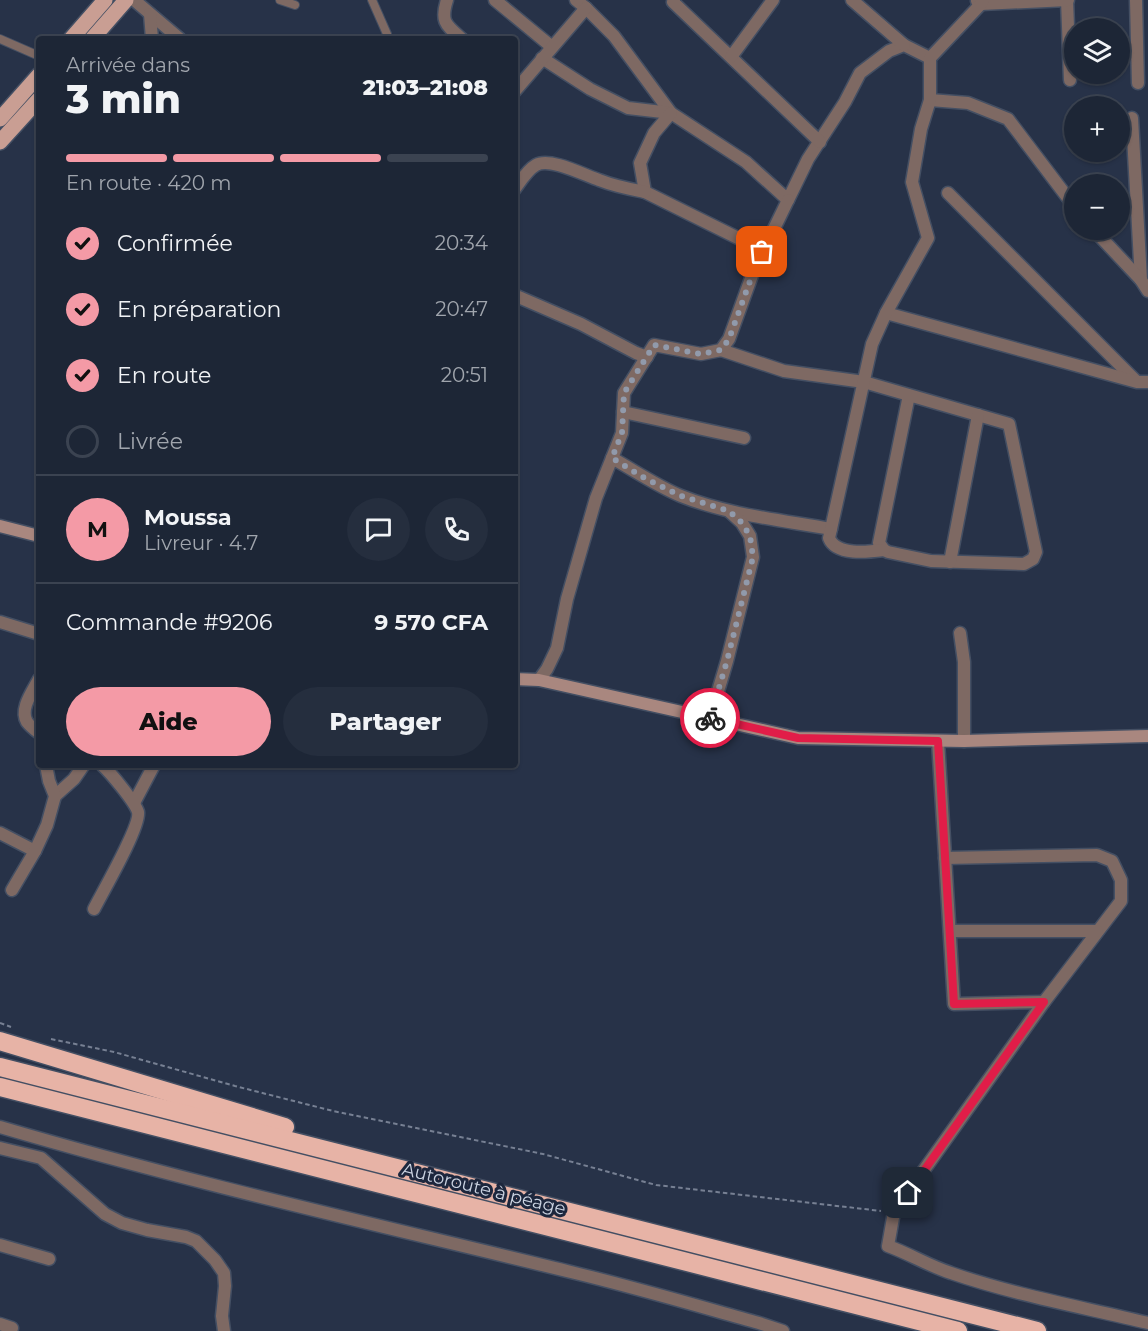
<!DOCTYPE html>
<html lang="fr">
<head>
<meta charset="utf-8">
<style>
  body { margin:0; font-family:Montserrat,sans-serif; background:#252e3e; color:#f1f3f6; height:100vh; display:flex; flex-direction:column; font-size:22px; white-space:nowrap }
  * { box-sizing:border-box; margin:0 }
  p { font-size:20px; color:#a0a5ad }
  .icon { flex:none; width:33px; height:33px; fill:none; stroke:currentColor; stroke-width:2; stroke-linecap:round; stroke-linejoin:round }
  .map { position:relative; flex:1; overflow:hidden }
  .drawer { position:absolute; left:36px; top:36px; width:482px; height:732px; display:flex; flex-direction:column; background:#1d2636; border-radius:6px; box-shadow:0 2px 4px #0004,0 0 0 2px #3b4351 }
  .drawer>* { flex:none }
  .controls { position:absolute; left:1064px; top:18px; display:grid; gap:12px }
  .controls a { display:grid; place-items:center; width:66px; height:66px; border-radius:50%; background:#1d2636; box-shadow:0 2px 4px #0004,0 0 0 2px #3b4351; font-size:30px }
  .pin { position:absolute; display:grid; place-items:center; width:51px; height:51px; color:#fff; margin:-26px; border-radius:12px; box-shadow:0 3px 9px #0006 }
  .courier { position:absolute; display:grid; place-items:center; width:60px; height:60px; margin:-30px; border:4px solid #e11d48; border-radius:50%; background:#fff; color:#222; box-shadow:0 2px 8px #0007 }
  .overview em { font-style:normal; font-weight:800 }
  .overview div { display:flex; flex-direction:column-reverse }
  .overview { display:flex; align-items:center; justify-content:space-between; height:102px; padding:0 30px }
  h1 { font-size:39px; font-weight:800; line-height:45px }
  .bar { display:grid; grid-template-columns:repeat(4,1fr); gap:9px 6px; align-content:center; height:72px; padding:0 30px }
  .bar i { height:8px; border-radius:4px; background:#3b4351 }
  .bar .on { background:#f49aa6 }
  .bar p { grid-column:span 4 }
  .line { display:flex; align-items:center; gap:15px; padding:0 30px; border-top:2px solid #3b4351 }
  .line div { flex:1 }
  .round { display:grid; place-items:center; flex:none; width:63px; height:63px; border-radius:32px; background:#252e3e }
  ol { padding:0 30px; list-style:none }
  li { display:flex; align-items:center; gap:18px; height:66px }
  li p { margin-inline-start:auto }
  li .icon { padding:6px; border-radius:50%; background:#f49aa6; color:#111; stroke-width:4 }
  li:last-child { color:#a0a5ad }
  li i { width:33px; height:33px; border:3px solid #3b4351; border-radius:50% }
  .action { display:flex; gap:12px; margin-top:auto; padding:12px 30px }
  .action a { flex:1; height:69px; border-radius:36px; background:#f49aa6; color:#111; font-size:24px; font-weight:800; line-height:69px; text-align:center }
  .action a+a { background:#252e3e; color:#f1f3f6 }
  .map>svg:first-child { display:block }
</style>
</head>
<body>
<div class="map">
<svg width="1148" height="1331" viewBox="0 0 1148 1331">
  <rect width="100%" height="100%" fill="#273248"/>
  <g fill="none" stroke-linecap="round" stroke-linejoin="round">
    <!-- lane casing -->
    <g stroke="#444f63" stroke-width="10">
      <g id="lane">
        <path d="M280,0L295,5"/>
        <path d="M372,0L387,34"/>
        <path d="M0,39L39,56"/>
      </g>
    </g>
    <!-- street casing -->
    <g stroke="#444f63" stroke-width="15">
      <g id="street">
        <path d="M134,0L180,39"/>
        <path d="M447,0C440,22 446,25 462,39"/>
        <path d="M495,0L552,47"/>
        <path d="M576,0L586,8L614,36L671,113L746,162L788,200L808,159L845,102L860,73L889,51L904,45L930,58"/>
        <path d="M674,0L673,2L820,142"/>
        <path d="M852,0L904,45"/>
        <path d="M1067,0L1070,80"/>
        <path d="M1136,0L1138,83"/>
        <path d="M977,1L981,4L1068,0"/>
        <path d="M150,14L152,39"/>
        <path d="M731,57L773,0"/>
        <path d="M542,58L590,89L628,108L671,113"/>
        <path d="M514,92L586,8"/>
        <path d="M930,100L968,103L1008,119L1074,206"/>
        <path d="M671,113L654,133L640,163L645,192L742,240L754,270"/>
        <path d="M1132,118L1141,280"/>
        <path d="M514,190C520,182 527,170 536,165C550,157 584,175 599,180C614,186 629,189 645,192"/>
        <path d="M948,193L1136,381"/>
        <path d="M1094,230L1141,280L1148,291"/>
        <path d="M514,295L581,324L636,353L647,357"/>
        <path d="M886,313L1137,382H1148"/>
        <path d="M721,350L784,371L864,382L1009,424L1036,552L1033,559L1024,564L931,561L888,552L884,550L879,543L909,395"/>
        <path d="M623,412L744,438"/>
        <path d="M612,458C635,471 657,486 681,496C729,515 781,520 831,529"/>
        <path d="M884,550C868,552 836,556 829,538L872,344L886,313L928,238L912,182L921,129L930,100V58L981,4L983,0"/>
        <path d="M950,562L978,415"/>
        <path d="M0,622L39,634"/>
        <path d="M960,633L964,662V741"/>
        <path d="M39,679C33,691 19,709 27,722C30,726 35,730 39,733"/>
        <path d="M539,680L547,669L557,648L567,599L596,498L622,433L624,393L654,345L701,354L721,350L729,339L754,270L788,200"/>
        <path d="M710,718L727,661L753,557L750,536L742,523L729,511"/>
        <path d="M938,741L954,1004L1044,1002"/>
        <path d="M55,796L74,779L83,766L84,765"/>
        <path d="M134,803L154,765"/>
        <path d="M0,833L35,851"/>
        <path d="M945,858L1097,855L1112,861L1121,880V901L1044,1002L894,1212L888,1246C910,1254 929,1266 951,1273C1015,1295 1082,1307 1148,1323"/>
        <path d="M12,890L35,851L47,825L55,796L49,781L46,765"/>
        <path d="M94,909C102,893 141,826 138,812C135,802 110,772 102,765"/>
        <path d="M950,931H1097"/>
        <path d="M0,1127C190,1183 383,1226 575,1273C637,1288 698,1306 759,1323L783,1331"/>
        <path d="M0,1148L41,1158L105,1214L122,1223L147,1230L186,1237L196,1241L215,1260L224,1273L225,1286L222,1316L224,1331"/>
        <path d="M0,1245L49,1259"/>
        <path d="M0,1324L12,1328"/>
      </g>
    </g>
    <!-- secondary casing -->
    <g stroke="#444f63" stroke-width="15">
      <g id="secondary">
        <path d="M0,526L39,536"/>
        <path d="M514,679L539,680L798,738L964,741L1148,736"/>
      </g>
    </g>
    <!-- primary casing -->
    <g stroke="#444f63" stroke-width="18">
      <g id="primary">
        <path d="M71,39L105,0"/>
        <path d="M92,39L126,0"/>
        <path d="M0,119L39,75"/>
        <path d="M0,142L39,99"/>
      </g>
    </g>
    <!-- highway casing -->
    <g stroke="#444f63" stroke-width="21">
      <g id="highway">
        <path d="M0,1041L285,1127"/>
        <path d="M0,1067L1037,1331"/>
        <path d="M0,1087L958,1331"/>
      </g>
    </g>
    <!-- path -->
    <g stroke="#778093" stroke-width="2" stroke-dasharray="4.5 3" stroke-linecap="butt">
      <path d="M0,1023L11,1027"/>
      <path d="M51,1039L114,1052L235,1086L333,1111L543,1154L656,1185L881,1211"/>
    </g>
    <!-- lane -->
    <use href="#lane" stroke="#7e6963" stroke-width="8"/>
    <!-- street -->
    <use href="#street" stroke="#7e6963" stroke-width="12"/>
    <!-- secondary -->
    <use href="#secondary" stroke="#a9877f" stroke-width="12"/>
    <!-- primary -->
    <use href="#primary" stroke="#c99e93" stroke-width="15"/>
    <!-- highway -->
    <use href="#highway" stroke="#e7b3a6" stroke-width="18"/>
  </g>
  <g fill="none" stroke-linecap="round" stroke-linejoin="round">
    <!-- done -->
    <path stroke="#919aab" stroke-width="6" stroke-dasharray="0 10.8" d="M710,718L727,661L753,557L750,536L742,523L729,511L681,496L646,479L612,458L622,433L624,393L654,345L701,354L721,350L729,339L754,270L762,252"/>
    <!-- route -->
    <path stroke="#e11d48" stroke-width="8" d="M710,718L798,738L938,741L954,1004L1044,1002L908,1193"/>
  </g>
  <g text-anchor="middle" dominant-baseline="central" stroke-width="6" stroke-linejoin="round" paint-order="stroke">
    <!-- street labels -->
    <g font-size="18" fill="#cad2e0" stroke="#1d273d">
      <text transform="translate(484 1189) rotate(14)">Autoroute à péage</text>
    </g>
  </g>
</svg>
<div class="controls">
<a><svg class="icon" aria-label="layers" viewBox="0 0 24 24"><path d="M12 4l9 5-9 5-9-5zM3 14l9 5 9-5"/></svg></a>
<a>+</a>
<a>−</a>
</div>
<div class="pin" style="left:762px;top:252px;background:#ea580c"><svg class="icon" aria-label="bag" viewBox="0 0 24 24"><path d="M5 8h14l-1 12H6zM9 8a3 3 0 0 1 6 0"/></svg></div>
<div class="pin" style="left:908px;top:1193px;background:#1f2937"><svg class="icon" aria-label="home" viewBox="0 0 24 24"><path d="M3 11l9-7 9 7M6 9v11h12V9"/></svg></div>
<div class="courier" style="left:710px;top:718px"><svg class="icon" aria-label="bike" viewBox="0 0 24 24"><circle cx="6" cy="16" r="4"/><circle cx="18" cy="16" r="4"/><path d="M6 16l4-8h5l3 8M10 8l3 8H6M13 5h3"/></svg></div>
<section class="drawer">
<div class="overview"><div><h1>3 min</h1><p>Arrivée dans</p></div><em>21:03–21:08</em></div>
<div class="bar"><i class="on"></i><i class="on"></i><i class="on"></i><i></i><p>En route · 420 m</p></div>
<ol>
<li><svg class="icon" aria-label="check" viewBox="0 0 24 24"><path d="M5 12l5 5 9-10"/></svg>Confirmée<p>20:34</p></li>
<li><svg class="icon" aria-label="check" viewBox="0 0 24 24"><path d="M5 12l5 5 9-10"/></svg>En préparation<p>20:47</p></li>
<li><svg class="icon" aria-label="check" viewBox="0 0 24 24"><path d="M5 12l5 5 9-10"/></svg>En route<p>20:51</p></li>
<li><i></i>Livrée</li>
</ol>
<div class="line" style="height:108px"><b class="round" style="background:#f49aa6;color:#111">M</b><div><b>Moussa</b><p>Livreur · 4.7</p></div><a class="round"><svg class="icon" aria-label="chat" viewBox="0 0 24 24"><path d="M4 5h16v11H9l-5 4z"/></svg></a><a class="round"><svg class="icon" aria-label="phone" viewBox="0 0 24 24"><path d="M5 4h4l2 5-3 2q2 4 5 5l2-3 5 2v4C11 20 4 13 5 4z"/></svg></a></div>
<div class="line" style="height:78px"><div>Commande #9206</div><b>9 570 CFA</b></div>
<div class="action"><a>Aide</a><a>Partager</a></div>
</section>
</div>
</body>
</html>
